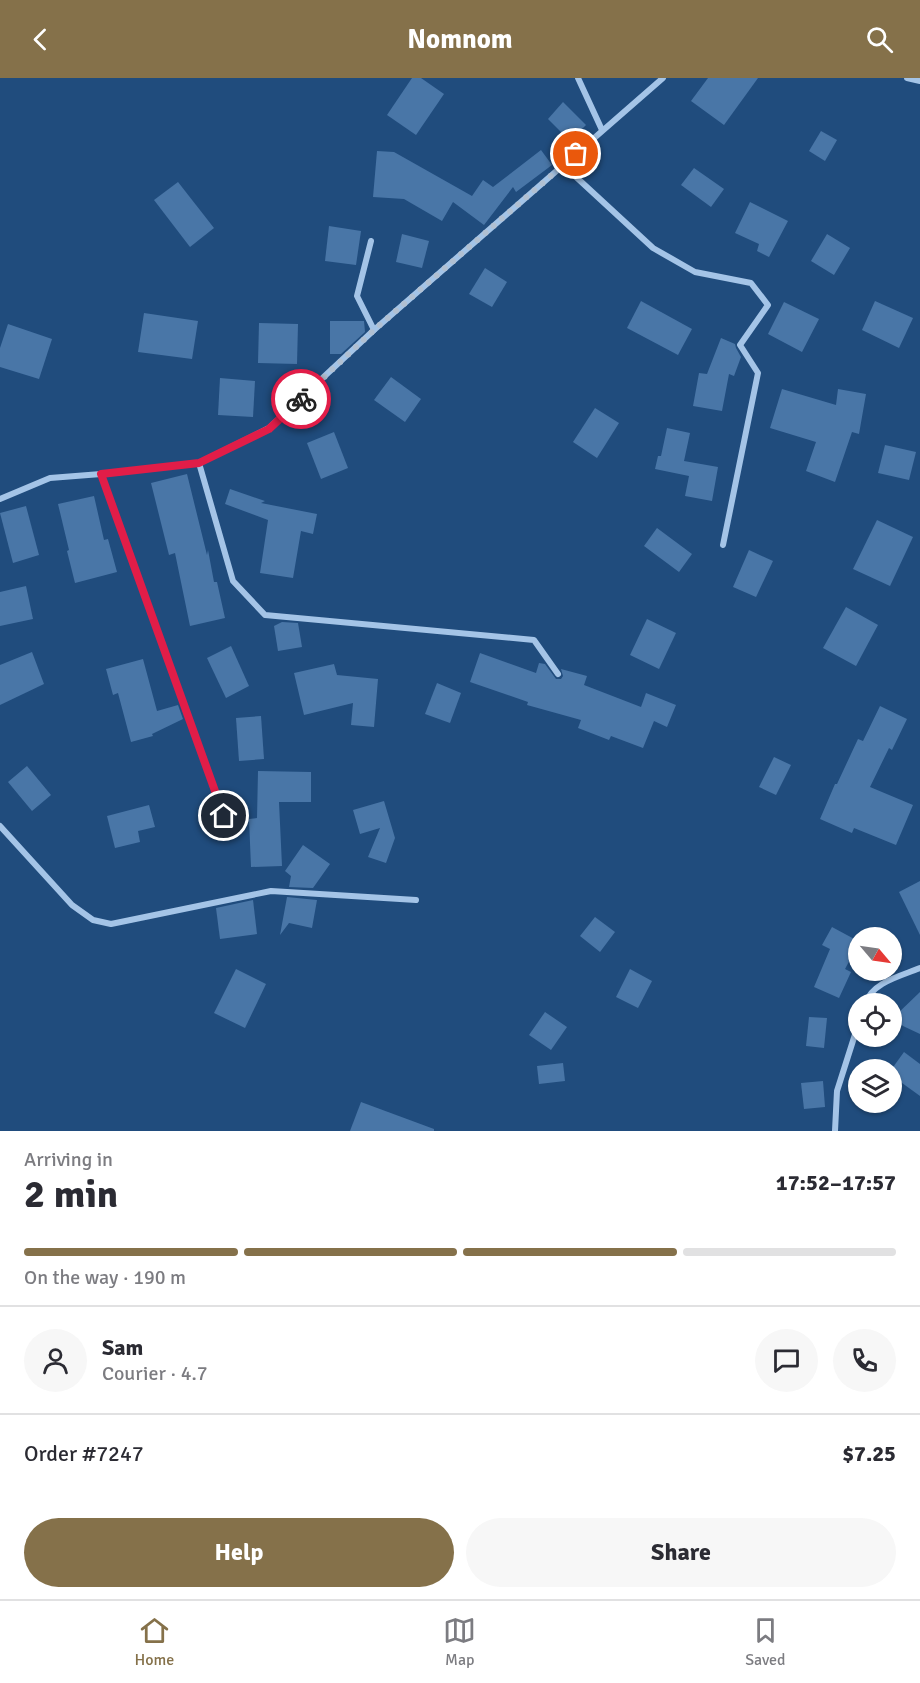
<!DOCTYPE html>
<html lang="en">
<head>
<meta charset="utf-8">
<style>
  body { margin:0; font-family:Signika,sans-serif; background:#f7f7f7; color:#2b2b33; height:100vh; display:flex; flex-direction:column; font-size:22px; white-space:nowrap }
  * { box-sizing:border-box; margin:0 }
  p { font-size:20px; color:#7c7c81 }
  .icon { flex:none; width:33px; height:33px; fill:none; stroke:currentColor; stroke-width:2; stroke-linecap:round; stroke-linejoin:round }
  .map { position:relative; height:1053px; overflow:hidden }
  .panel { display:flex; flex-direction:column; background:#fff; flex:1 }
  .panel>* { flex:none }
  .needle { width:39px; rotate:119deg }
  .controls { position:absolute; left:848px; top:849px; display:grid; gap:12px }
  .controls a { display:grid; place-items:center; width:54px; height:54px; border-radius:50%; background:#fff; box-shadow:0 2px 4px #0004; font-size:30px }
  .pin { position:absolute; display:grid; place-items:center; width:51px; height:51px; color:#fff; margin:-26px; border:3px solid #fff; border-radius:50%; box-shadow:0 2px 6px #0007 }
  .courier { position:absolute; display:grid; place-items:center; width:60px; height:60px; margin:-30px; border:4px solid #e11d48; border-radius:50%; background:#fff; color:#222; box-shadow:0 2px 8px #0007 }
  .overview em { font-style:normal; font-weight:800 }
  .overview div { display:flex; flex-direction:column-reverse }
  .overview { display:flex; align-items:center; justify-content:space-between; height:102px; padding:0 24px }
  h1 { font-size:39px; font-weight:800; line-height:45px }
  .bar { display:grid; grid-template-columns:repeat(4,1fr); gap:9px 6px; align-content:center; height:72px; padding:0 24px }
  .bar i { height:8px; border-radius:4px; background:#e1e1e2 }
  .bar .current { background:#85714a }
  .bar p { grid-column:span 4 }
  .line { display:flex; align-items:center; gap:15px; padding:0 24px; border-top:2px solid #e1e1e2 }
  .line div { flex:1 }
  .round { display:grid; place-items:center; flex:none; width:63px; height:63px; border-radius:32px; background:#f7f7f7 }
  .action { display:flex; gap:12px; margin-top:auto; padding:12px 24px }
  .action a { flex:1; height:69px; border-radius:36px; background:#85714a; color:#fff; font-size:24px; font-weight:800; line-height:69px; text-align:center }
  .action a+a { background:#f7f7f7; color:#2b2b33 }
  header { display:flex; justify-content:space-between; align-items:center; height:78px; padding:0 24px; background:#85714a; color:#fff; font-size:27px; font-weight:800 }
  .tabs { display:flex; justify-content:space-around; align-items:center; height:84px; border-top:2px solid #e1e1e2; background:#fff; font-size:16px; color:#7c7c81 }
  .tabs a { display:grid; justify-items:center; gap:3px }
  .tabs .current { color:#85714a }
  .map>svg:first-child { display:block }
</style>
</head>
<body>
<header><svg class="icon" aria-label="back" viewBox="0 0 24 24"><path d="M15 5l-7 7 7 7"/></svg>Nomnom<svg class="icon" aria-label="search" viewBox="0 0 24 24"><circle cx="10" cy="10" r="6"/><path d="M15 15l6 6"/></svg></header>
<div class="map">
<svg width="920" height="1053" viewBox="0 0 920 1053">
  <rect width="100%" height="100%" fill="#204c7d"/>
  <!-- building -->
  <g fill="#4976a7">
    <path d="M412,0H421L444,16L416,57L387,37Z"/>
    <path d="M708,0H758L724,47L691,23Z"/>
    <path d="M563,24L586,47L570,63L548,41Z"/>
    <path d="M821,53L837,62L825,83L809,73Z"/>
    <path d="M541,72L552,87L516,114L513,109L484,147L453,124L442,143L404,121L373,119L377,73L394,74L472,118L483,102L493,109Z"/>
    <path d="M694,90L724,111L711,129L681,107Z"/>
    <path d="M178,104L214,150L190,169L154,122Z"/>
    <path d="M750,124L788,143L769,179L757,173L759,166L735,155Z"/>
    <path d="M329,148L361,153L356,187L325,183Z"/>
    <path d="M402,156L429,163L422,190L396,184Z"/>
    <path d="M827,156L850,170L834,197L811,183Z"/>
    <path d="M485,190L507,204L492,229L469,216Z"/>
    <path d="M641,223L692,251L678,277L627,250Z"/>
    <path d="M875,223L913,240L899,270L862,252Z"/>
    <path d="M784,224L819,241L802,274L768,256Z"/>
    <path d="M144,235L198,243L192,281L138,274Z"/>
    <path d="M330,243H364L365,254L341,276H330Z"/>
    <path d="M259,245L298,246L297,286L258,285Z"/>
    <path d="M8,246L52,261L39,301L0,289V270Z"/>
    <path d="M721,260L735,266L736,270L741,279L734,298L729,296L722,333L693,328L699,295L707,296Z"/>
    <path d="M391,299L421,321L405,344L374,322Z"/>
    <path d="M220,300L255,303L253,339L218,337Z"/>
    <path d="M782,311L836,327L838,311L866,316L859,356L852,354L835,404L806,393L816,364L770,350Z"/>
    <path d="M595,330L619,345L597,380L573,364Z"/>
    <path d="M667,350L690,355L684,383L718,389L712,423L685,418L689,398L655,391L658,378H661Z"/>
    <path d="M334,354L348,390L321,401L307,365Z"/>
    <path d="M885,367L916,374L909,402L878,395Z"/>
    <path d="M187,396L207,477L208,472L214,504H217L225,540L190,548L175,475L169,477L151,405Z"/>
    <path d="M230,411L265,423L261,425L317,436L313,456L301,453L293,500L260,495L268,442L225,426Z"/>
    <path d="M94,418L104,462L108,461L117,494L75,505L67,473L69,472L58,426Z"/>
    <path d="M26,428L39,477L13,485L0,435Z"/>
    <path d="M877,442L913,459L890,508L853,491Z"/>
    <path d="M657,450L692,476L679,494L644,468Z"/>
    <path d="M749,472L773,483L756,519L733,509Z"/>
    <path d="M26,508L33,541L0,548V514Z"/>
    <path d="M846,529L878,547L856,588L823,570Z"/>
    <path d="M647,541L676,555L659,591L630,577Z"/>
    <path d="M282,544L298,545L302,569L278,573L274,548Z"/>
    <path d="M231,568L249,608L226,620L207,580Z"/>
    <path d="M32,574L44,606L0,627V587Z"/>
    <path d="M480,575L536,595L539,585L545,586L556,601H561L563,598L561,591L587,598L584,607L641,629L646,615L676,627L667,649L654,643L643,670L611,658L609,662L578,650L581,642L527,627L528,624L470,604Z"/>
    <path d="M143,581L157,633L178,627L183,641L152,656L153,658L131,664L118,615L113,617L106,591Z"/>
    <path d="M334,586L337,597L378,601L374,649L351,647L353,625L304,637L294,595Z"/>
    <path d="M437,605L461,615L450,645L425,636Z"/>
    <path d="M880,628L907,641L892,672L889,670L870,709L913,727L896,767L854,750L852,755L820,741L835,706H837L858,661L863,663Z"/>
    <path d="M261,638L264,681L239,683L236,640Z"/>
    <path d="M774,679L791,687L776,717L759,709Z"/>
    <path d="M27,688L51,717L32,733L8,704Z"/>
    <path d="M258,693L311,694V724H279L282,788L251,789L249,741L257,740Z"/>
    <path d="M384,723L395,760L386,785L368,779L380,750L360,756L353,732Z"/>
    <path d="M149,727L155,749L138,753L140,764L115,770L107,738Z"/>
    <path d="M303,767L330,786L313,810L289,809L291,798L285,793Z"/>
    <path d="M920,803V857L899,814Z"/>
    <path d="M287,819L317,822L312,850L289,845L280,857Z"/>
    <path d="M253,822L257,856L220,861L216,830Z"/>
    <path d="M595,839L615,854L600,874L580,858Z"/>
    <path d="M832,849L858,863V867L845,891L851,894L839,920L814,909L830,871L822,867Z"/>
    <path d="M236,891L266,906L245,950L214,935Z"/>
    <path d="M630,891L652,903L638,930L616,919Z"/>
    <path d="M920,914V956L903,948L894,939Z"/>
    <path d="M545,934L567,949L551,972L529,957Z"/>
    <path d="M809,939L827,940L824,970L806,968Z"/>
    <path d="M904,974L920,986V1018L891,997V992Z"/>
    <path d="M563,985L565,1003L539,1006L537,988Z"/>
    <path d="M823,1003L825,1029L804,1031L801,1005Z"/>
    <path d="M361,1024L434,1051V1053H350Z"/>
  </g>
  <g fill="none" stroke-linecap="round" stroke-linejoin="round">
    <!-- street -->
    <g stroke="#a4c4e7" stroke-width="6">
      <path d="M578,0L602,52"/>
      <path d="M907,0L920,3"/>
      <path d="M563,87L653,170L695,194L751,205L768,227L740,267L758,295L723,467"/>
      <path d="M371,163L357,218L374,252"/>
      <path d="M199,385L233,503L265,537L534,562L558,596"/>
      <path d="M101,396L224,738"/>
      <path d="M0,421L50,400L101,396L199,385L269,350L374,252L663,0"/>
      <path d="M0,748L72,827L93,842L111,846L271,813L416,822"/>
      <path d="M865,926C872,904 901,898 920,890"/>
      <path d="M835,1053L837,1013L858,947"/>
    </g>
  </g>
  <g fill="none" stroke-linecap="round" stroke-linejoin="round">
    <!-- done -->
    <path stroke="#b1c0d2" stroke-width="6" stroke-dasharray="0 10.8" d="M301,321L374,252L576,76"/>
    <!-- route -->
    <path stroke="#e11d48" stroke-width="8" d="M224,738L101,396L199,385L269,351L301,321"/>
  </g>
</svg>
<div class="controls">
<a><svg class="needle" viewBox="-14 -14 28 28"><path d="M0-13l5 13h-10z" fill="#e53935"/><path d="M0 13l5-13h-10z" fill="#7c7c81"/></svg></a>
<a><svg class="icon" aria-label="locate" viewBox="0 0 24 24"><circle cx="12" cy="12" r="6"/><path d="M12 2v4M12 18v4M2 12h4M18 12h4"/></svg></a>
<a><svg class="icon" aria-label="layers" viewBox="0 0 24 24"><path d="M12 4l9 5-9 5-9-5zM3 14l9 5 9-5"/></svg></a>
</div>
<div class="pin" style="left:576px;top:76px;background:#ea580c"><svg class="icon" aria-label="bag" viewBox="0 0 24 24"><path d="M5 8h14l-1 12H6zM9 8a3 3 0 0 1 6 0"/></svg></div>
<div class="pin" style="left:224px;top:738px;background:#1f2937"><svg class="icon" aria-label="home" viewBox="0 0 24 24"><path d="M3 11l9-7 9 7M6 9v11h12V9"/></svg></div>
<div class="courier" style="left:301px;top:321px"><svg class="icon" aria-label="bike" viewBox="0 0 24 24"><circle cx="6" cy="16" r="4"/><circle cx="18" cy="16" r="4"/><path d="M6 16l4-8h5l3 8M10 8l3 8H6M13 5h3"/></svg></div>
</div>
<section class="panel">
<div class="overview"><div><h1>2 min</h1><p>Arriving in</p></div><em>17:52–17:57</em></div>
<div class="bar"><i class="current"></i><i class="current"></i><i class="current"></i><i></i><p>On the way · 190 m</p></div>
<div class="line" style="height:108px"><a class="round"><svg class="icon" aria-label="person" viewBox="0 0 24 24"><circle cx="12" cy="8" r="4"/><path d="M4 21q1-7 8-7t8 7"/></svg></a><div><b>Sam</b><p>Courier · 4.7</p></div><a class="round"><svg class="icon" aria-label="chat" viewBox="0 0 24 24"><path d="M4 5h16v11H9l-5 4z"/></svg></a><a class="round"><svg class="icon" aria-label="phone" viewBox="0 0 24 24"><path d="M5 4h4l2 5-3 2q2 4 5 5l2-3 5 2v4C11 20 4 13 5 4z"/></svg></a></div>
<div class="line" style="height:78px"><div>Order #7247</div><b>$7.25</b></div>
<div class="action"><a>Help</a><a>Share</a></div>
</section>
<nav class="tabs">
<a class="current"><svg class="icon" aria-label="home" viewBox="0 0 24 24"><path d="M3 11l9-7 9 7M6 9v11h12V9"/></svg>Home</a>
<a><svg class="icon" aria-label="map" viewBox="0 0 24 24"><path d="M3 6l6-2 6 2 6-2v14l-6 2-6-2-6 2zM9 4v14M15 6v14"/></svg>Map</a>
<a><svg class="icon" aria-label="saved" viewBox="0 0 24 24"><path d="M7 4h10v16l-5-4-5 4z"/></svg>Saved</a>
</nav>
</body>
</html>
